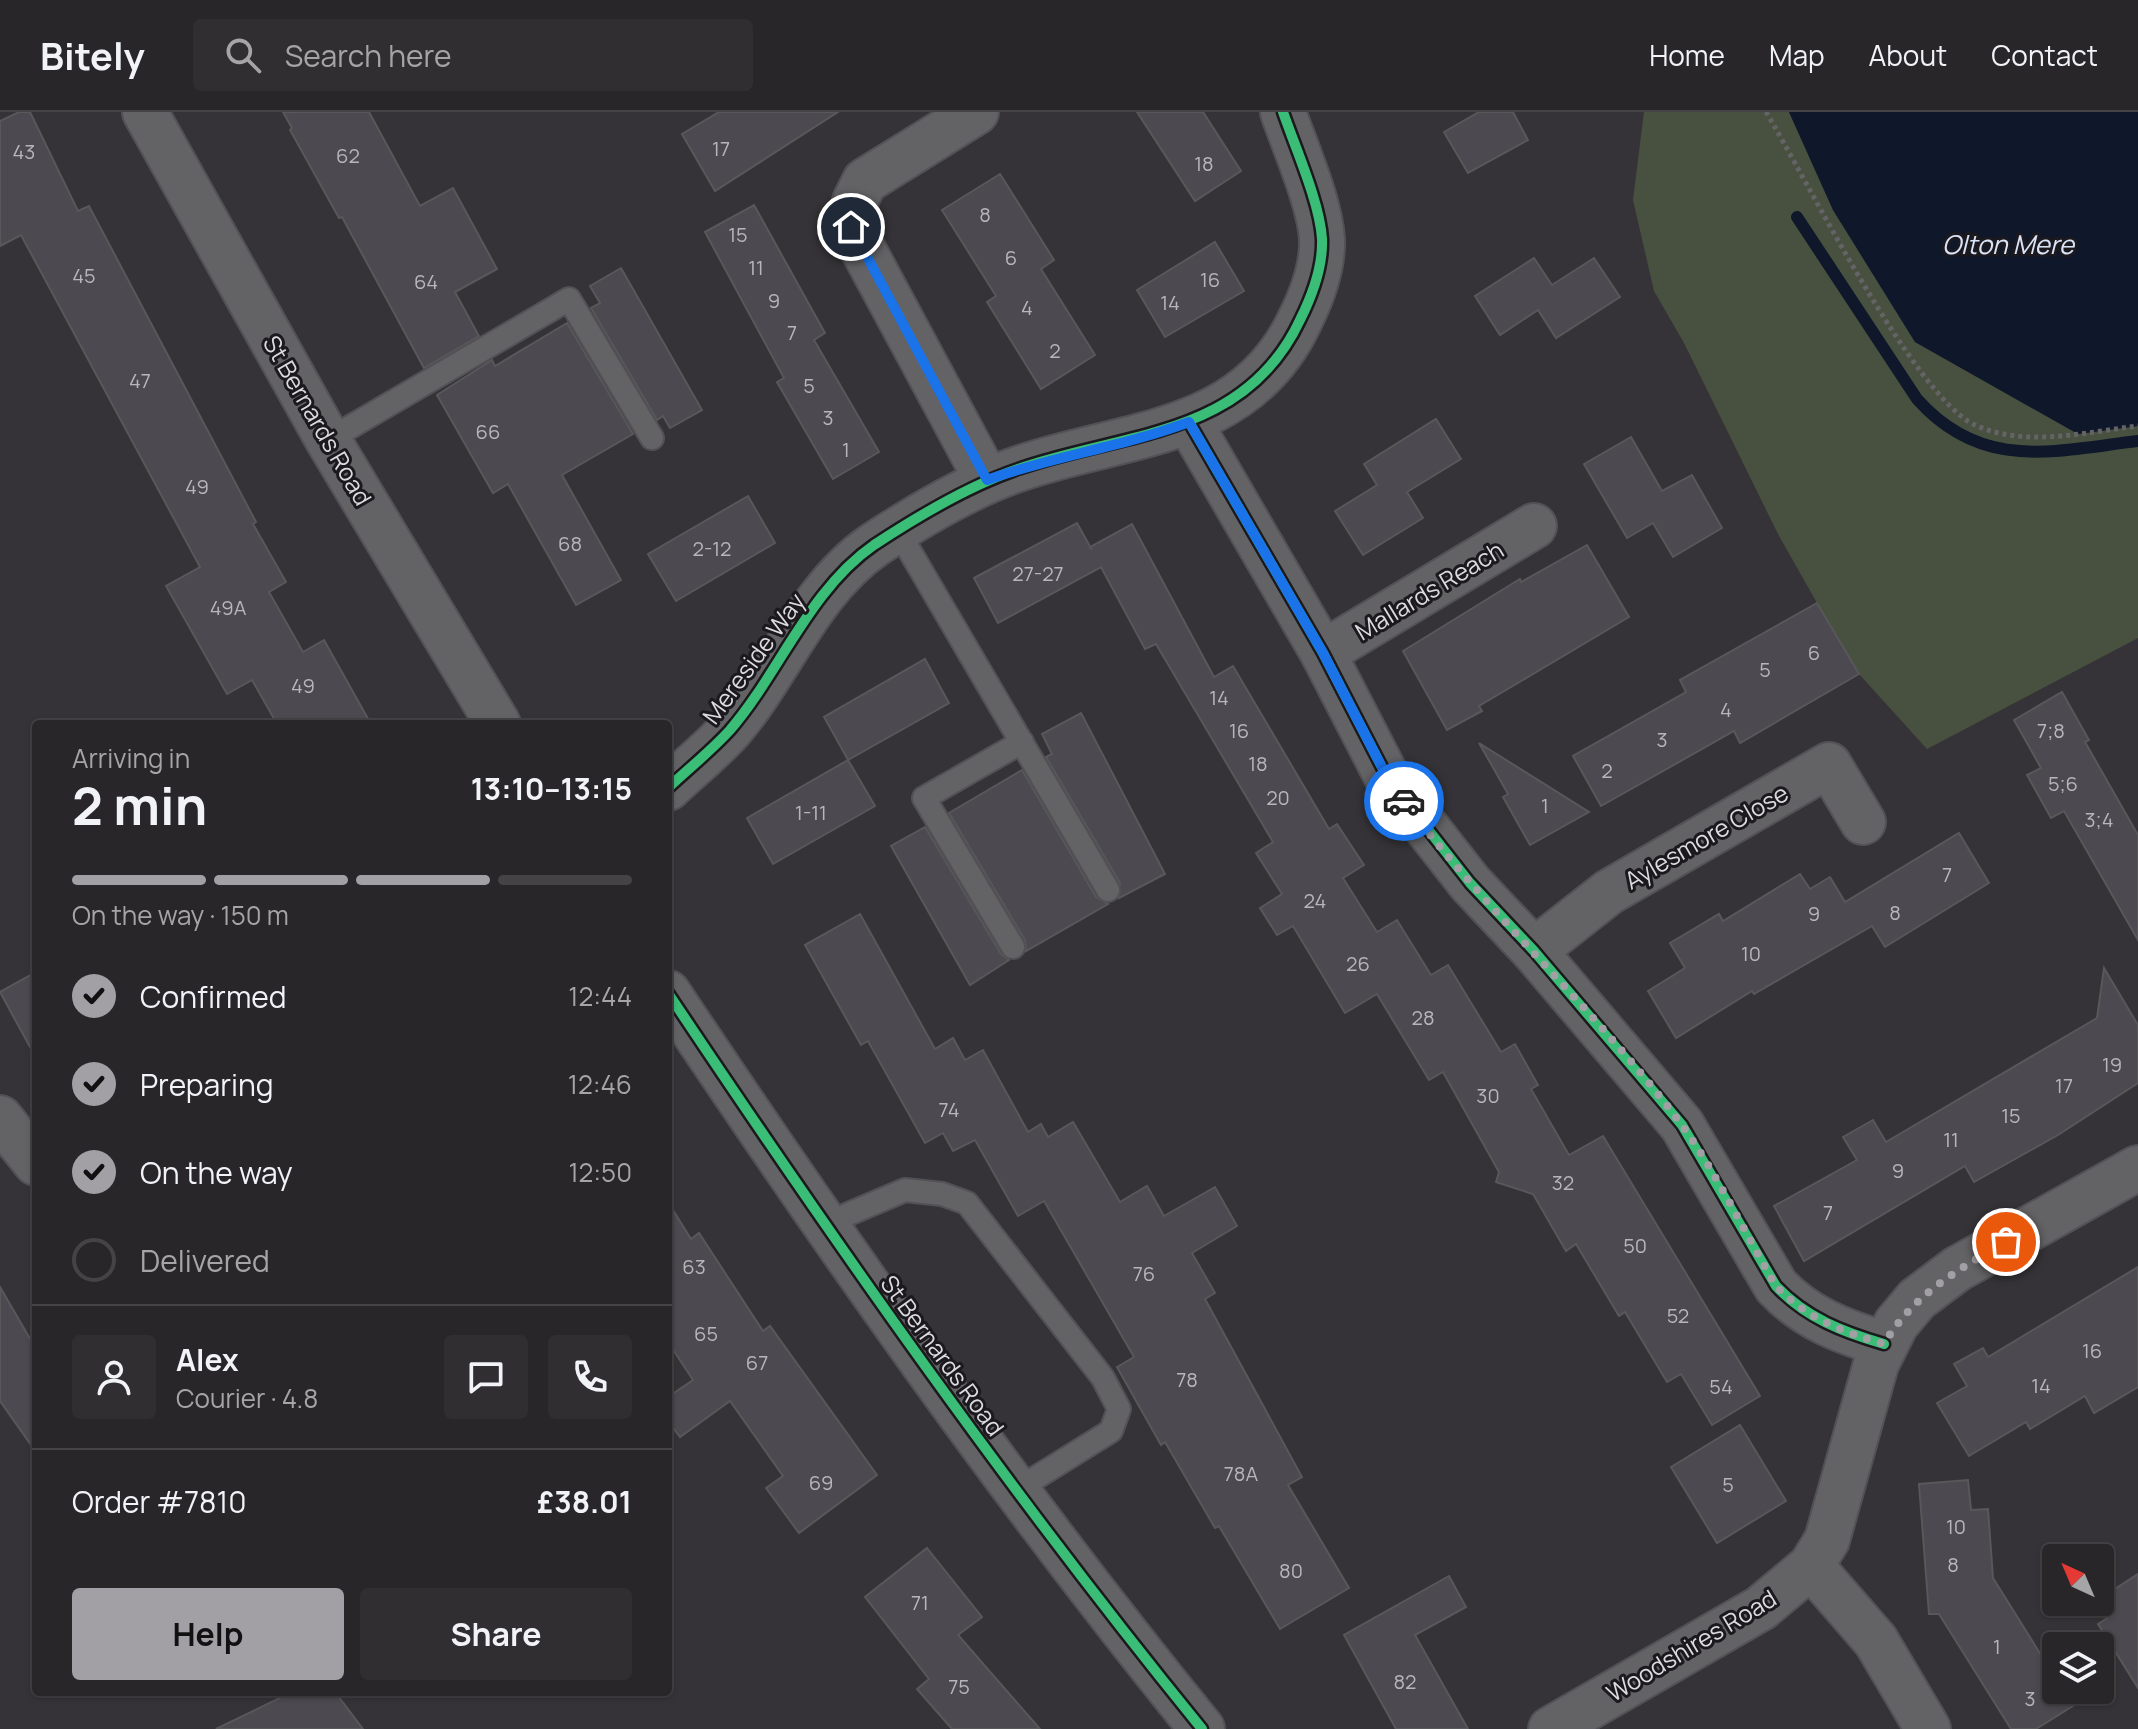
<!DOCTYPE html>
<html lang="en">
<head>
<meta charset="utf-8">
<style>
  body { margin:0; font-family:Manrope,sans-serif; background:#302e31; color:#f1f3f6; height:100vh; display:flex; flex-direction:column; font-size:30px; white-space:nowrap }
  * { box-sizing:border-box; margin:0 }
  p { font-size:26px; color:#a5a5a8 }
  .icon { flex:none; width:44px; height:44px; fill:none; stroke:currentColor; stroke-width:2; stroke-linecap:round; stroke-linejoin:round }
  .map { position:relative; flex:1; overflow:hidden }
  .side { position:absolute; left:32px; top:608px; width:640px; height:976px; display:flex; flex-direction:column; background:#282629; border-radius:8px; box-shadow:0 2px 6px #0004,0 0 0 2px #444346 }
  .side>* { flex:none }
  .needle { width:52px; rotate:316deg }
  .buttons { position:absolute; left:2042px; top:1432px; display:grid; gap:16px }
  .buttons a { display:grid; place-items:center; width:72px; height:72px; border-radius:8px; background:#282629; box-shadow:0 2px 6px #0004,0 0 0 2px #444346; font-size:40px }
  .pin { position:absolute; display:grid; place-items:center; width:68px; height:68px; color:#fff; margin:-34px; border:4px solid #fff; border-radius:50%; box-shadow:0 2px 8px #0007 }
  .courier { position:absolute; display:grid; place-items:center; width:80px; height:80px; margin:-40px; border:6px solid #1a73e8; border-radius:50%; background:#fff; color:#222; box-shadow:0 2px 10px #0007 }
  .overview em { font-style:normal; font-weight:700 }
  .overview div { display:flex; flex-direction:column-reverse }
  .overview { display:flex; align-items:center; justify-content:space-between; height:136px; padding:0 40px }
  h1 { font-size:52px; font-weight:700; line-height:60px }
  .bar { display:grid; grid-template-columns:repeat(4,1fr); gap:12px 8px; align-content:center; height:96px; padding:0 40px }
  .bar i { height:10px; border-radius:6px; background:#444346 }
  .bar .current { background:#a2a0a4 }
  .bar p { grid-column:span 4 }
  .line { display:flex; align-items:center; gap:20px; padding:0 40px; border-top:2px solid #444346 }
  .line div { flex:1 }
  .round { display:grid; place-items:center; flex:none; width:84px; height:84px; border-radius:8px; background:#302e31 }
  ol { padding:0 40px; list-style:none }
  li { display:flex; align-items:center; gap:24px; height:88px }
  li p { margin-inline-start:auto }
  li .icon { padding:8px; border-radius:50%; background:#a2a0a4; color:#111; stroke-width:4 }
  li:last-child { color:#a5a5a8 }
  li i { width:44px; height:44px; border:4px solid #444346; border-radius:50% }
  .cta { display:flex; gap:16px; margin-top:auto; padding:16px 40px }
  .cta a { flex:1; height:92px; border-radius:8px; background:#a2a0a4; color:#111; font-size:32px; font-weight:700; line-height:92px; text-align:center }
  .cta a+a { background:#302e31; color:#f1f3f6 }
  header { display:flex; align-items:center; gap:48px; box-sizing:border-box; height:112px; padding:0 40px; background:#282629; border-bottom:2px solid #444346 }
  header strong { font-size:38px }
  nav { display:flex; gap:44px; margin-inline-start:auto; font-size:28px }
  .search { width:560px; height:72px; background:#302e31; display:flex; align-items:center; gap:20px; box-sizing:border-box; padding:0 28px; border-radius:8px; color:#a5a5a8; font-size:30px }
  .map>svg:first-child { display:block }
</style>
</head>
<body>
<header>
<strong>Bitely</strong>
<div class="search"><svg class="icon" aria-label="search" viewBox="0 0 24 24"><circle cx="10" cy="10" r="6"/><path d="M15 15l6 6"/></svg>Search here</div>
<nav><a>Home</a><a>Map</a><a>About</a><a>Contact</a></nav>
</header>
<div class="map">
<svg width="2138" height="1617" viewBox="0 0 2138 1617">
  <rect width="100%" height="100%" fill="#353337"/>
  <!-- green -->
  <path fill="#48513f" d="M1644,0H1789L1833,98L1915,230L2078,322L2138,314V526L1927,637L1859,562L1817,491L1778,422L1684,231L1654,179L1633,88Z"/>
  <!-- water -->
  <path fill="#0f182b" d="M1789,0H2138V314L2078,322L1915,230L1833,98Z"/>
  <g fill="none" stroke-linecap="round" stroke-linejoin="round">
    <!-- stream -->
    <path stroke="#0f182b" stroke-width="12" d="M1797,105L1917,287C1982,360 2053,339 2138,329"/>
  </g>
  <!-- building -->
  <g fill="#4c4950" stroke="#58575a" stroke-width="2">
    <path d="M19,0H30L78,99L89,94L256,410L253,412L286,470L269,480L303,540L324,528L371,612H277L252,568L227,582L166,474L200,455L21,123L0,134V9Z"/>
    <path d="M283,0H369L420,94L453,76L497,157L455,180L479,224L424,256L342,105L339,106L290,18L292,16Z"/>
    <path d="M719,0H838L715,79L682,22Z"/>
    <path d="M1137,0H1203L1241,59L1195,89Z"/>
    <path d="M1479,0H1513L1528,28L1468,61L1444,20Z"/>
    <path d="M1000,62L1054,148L1041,157L1095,243L1041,277L987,190L996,184L942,98Z"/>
    <path d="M754,93L825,221L814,228L879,340L833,367L777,270L784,266L705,120Z"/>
    <path d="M1215,130L1244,179L1165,225L1137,178Z"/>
    <path d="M1534,146L1552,173L1594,146L1620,185L1556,226L1538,198L1500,223L1475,184Z"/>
    <path d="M621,156L702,298L670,316L663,304L657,308L591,196L600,191L590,174Z"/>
    <path d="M567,211L633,322L562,363L621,468L576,493L508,372L493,381L437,283L492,248L495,254Z"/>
    <path d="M1436,307L1461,347L1407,380L1423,406L1363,443L1335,399L1377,373L1364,352Z"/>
    <path d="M1631,325L1662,379L1692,363L1722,416L1673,445L1653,411L1627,426L1584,352Z"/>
    <path d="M748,384L775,431L676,489L648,442Z"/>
    <path d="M1077,411L1092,438L1090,435L1132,412L1214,565L1233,554L1329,717L1337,712L1364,753L1343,766L1377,820L1397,808L1431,863L1448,853L1501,940L1515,932L1538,973L1531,977L1569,1043L1603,1024L1760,1284L1712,1313L1681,1262L1667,1270L1625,1200L1619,1204L1576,1132L1566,1139L1533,1082L1496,1070L1499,1060L1443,960L1429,968L1377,882L1345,901L1293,814L1277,823L1260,796L1282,782L1256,741L1273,730L1156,532L1145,537L1101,455L998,511L974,466Z"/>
    <path d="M1587,433L1629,505L1479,594L1482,599L1447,618L1403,539L1520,467L1521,470Z"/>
    <path d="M1817,491L1859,562L1740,631L1734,619L1601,694L1573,644L1686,580L1680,568Z"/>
    <path d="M925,547L949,591L848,648L824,605Z"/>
    <path d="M2062,580L2089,628L2085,630L2138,723V828L2064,699L2051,706L2027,663L2041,656L2014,608Z"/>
    <path d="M1081,601L1165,762L1119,786L1120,771L1046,645L1052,642L1042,622Z"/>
    <path d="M1479,631L1589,700L1530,733L1503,685L1508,682Z"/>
    <path d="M848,648L875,694L773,752L747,706Z"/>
    <path d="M1022,658L1096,785L1108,792L1026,839L1025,828L949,701Z"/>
    <path d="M925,715L1001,842L1009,848L970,873L891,734Z"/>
    <path d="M1959,721L1989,771L1885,835L1872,814L1754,882L1752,879L1676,926L1648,879L1685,856L1670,831L1719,802L1723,809L1800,762L1810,777L1830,765L1845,790Z"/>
    <path d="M860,802L935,937L953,926L965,948L983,938L1028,1020L1041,1012L1048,1025L1073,1010L1120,1090L1147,1074L1164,1104L1215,1075L1237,1114L1192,1141L1215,1181L1205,1187L1302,1365L1288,1373L1349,1476L1280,1517L1219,1414L1215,1416L1165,1330L1161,1333L1117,1255L1134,1245L1044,1089L1018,1104L975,1028L953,1039L943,1021L925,1031L868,929L861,933L805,833Z"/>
    <path d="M2104,856L2138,913V971L2058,1023L1974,1070L1965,1054L1804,1149L1774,1094L1857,1048L1843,1025L1873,1008L1886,1030L2097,906Z"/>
    <path d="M36,860V946L0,880Z"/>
    <path d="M668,1090L691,1127L699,1121L763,1219L770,1214L877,1363L799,1421L766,1376L783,1364L730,1289L680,1325L668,1309V1285L693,1268L668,1230Z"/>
    <path d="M2138,1155V1275L2094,1301L2085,1284L2030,1317L2026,1310L1969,1344L1937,1291L1967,1274L1954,1252L1983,1236L1988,1245Z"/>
    <path d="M0,1175L36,1237V1340L0,1289Z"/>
    <path d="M1740,1313L1786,1389L1717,1431L1671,1355Z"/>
    <path d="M1968,1368L1971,1398L1988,1397L1993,1466L2056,1567V1578H2063L2073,1594L2036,1617H2011L1939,1502H1929L1919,1372Z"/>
    <path d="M927,1436L982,1505L958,1523L1040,1617H952L917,1577L929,1567L865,1485Z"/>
    <path d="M2138,1462V1576L2098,1512L2112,1503L2101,1486Z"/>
    <path d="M1449,1464L1466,1495L1415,1523L1468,1617H1396L1344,1523Z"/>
    <path d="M292,1580H335L363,1617H216Z"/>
  </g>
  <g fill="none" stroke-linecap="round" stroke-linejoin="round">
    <!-- lane casing -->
    <g stroke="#525155" stroke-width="26">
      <g id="lane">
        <path d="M328,328L569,187L652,326"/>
        <path d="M898,419L1108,778"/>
        <path d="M1013,835L924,686L1022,630"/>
        <path d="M825,1112L905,1078L942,1082L967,1091L1103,1266L1119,1297L1111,1319L1016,1378"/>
      </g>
    </g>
    <!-- street casing -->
    <g stroke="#525155" stroke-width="48">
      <g id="street">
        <path d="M976,0L865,69L855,89L851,115L987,368"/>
        <path d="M1189,310L1323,541L1387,665L1470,771L1534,839L1682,1013L1776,1174C1806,1206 1843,1220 1884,1232"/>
        <path d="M1323,541L1534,414"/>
        <path d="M668,676C688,657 711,639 730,618C780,560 809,478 874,433C918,404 968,374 1018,357C1123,320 1245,326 1300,208C1312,184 1323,154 1322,127C1320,91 1295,35 1283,0"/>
        <path d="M1534,839L1609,780L1829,653L1863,710"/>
        <path d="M0,1006L36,1051"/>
        <path d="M1811,1454L1876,1529L1928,1617"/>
        <path d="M1551,1617L1761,1496L1811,1454L1827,1428L1876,1252L1896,1212L1917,1187L1957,1157L2138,1056"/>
      </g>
    </g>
    <!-- secondary casing -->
    <g stroke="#525155" stroke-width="48">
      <g id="secondary">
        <path d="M145,0L328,328L498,612"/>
        <path d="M668,881C836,1133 1011,1382 1202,1617"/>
      </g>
    </g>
    <!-- path -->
    <path stroke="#646366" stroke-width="5" stroke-dasharray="4 4" stroke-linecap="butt" d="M1766,0C1806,66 1914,285 1975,313C2025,336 2086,320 2138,314"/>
    <!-- lane -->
    <use href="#lane" stroke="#636264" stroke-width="22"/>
    <!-- street -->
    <use href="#street" stroke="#636264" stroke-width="44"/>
    <!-- secondary -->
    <use href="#secondary" stroke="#636264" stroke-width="44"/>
    <!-- cycleway casing -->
    <g stroke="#1b191d" stroke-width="15">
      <g id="cycleway">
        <path d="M1189,310L1323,541L1387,665L1470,771L1534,839L1682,1013L1776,1174C1806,1206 1843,1220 1884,1232"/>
        <path d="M668,676C688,657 711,639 730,618C780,560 809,478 874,433C918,404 968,374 1018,357C1123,320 1245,326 1300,208C1312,184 1323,154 1322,127C1320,91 1295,35 1283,0"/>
        <path d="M668,881C836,1133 1011,1382 1202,1617"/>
      </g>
    </g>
    <!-- cycleway -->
    <use href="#cycleway" stroke="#3abd76" stroke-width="10"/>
  </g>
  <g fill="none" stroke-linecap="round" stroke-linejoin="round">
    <!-- done -->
    <path stroke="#a2a0a4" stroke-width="8" stroke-dasharray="0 14.4" d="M1404,689C1489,803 1596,898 1681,1012C1717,1061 1745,1122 1776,1174C1806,1206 1843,1220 1884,1232C1913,1183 1957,1158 2006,1130"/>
    <!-- route -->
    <path stroke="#1a73e8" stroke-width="10" d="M851,115L987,368C1053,344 1123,335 1189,310L1323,541L1387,665L1404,689"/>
  </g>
  <g text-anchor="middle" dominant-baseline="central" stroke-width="6" stroke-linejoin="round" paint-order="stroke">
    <!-- number labels -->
    <g font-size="20" fill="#b8b6bb">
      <text x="721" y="36">17</text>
      <text x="24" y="39">43</text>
      <text x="348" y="43">62</text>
      <text x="1204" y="51">18</text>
      <text x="985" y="102">8</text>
      <text x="738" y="122">15</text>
      <text x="1011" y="145">6</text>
      <text x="756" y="155">11</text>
      <text x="84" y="163">45</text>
      <text x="1210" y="167">16</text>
      <text x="426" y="169">64</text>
      <text x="774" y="188">9</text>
      <text x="1170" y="190">14</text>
      <text x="1027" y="195">4</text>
      <text x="792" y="220">7</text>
      <text x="1055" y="238">2</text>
      <text x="140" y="268">47</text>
      <text x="809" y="273">5</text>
      <text x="828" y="305">3</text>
      <text x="488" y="319">66</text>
      <text x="846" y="337">1</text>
      <text x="197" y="374">49</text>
      <text x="570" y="431">68</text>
      <text x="712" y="436">2-12</text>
      <text x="1038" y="461">27-27</text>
      <text x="228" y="495">49A</text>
      <text x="1814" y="540">6</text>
      <text x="1765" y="557">5</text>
      <text x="303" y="573">49</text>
      <text x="1219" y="585">14</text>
      <text x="1726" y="597">4</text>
      <text x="1239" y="618">16</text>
      <text x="2051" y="618">7;8</text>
      <text x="1662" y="627">3</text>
      <text x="1258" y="651">18</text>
      <text x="1607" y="658">2</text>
      <text x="2063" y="671">5;6</text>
      <text x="1278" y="685">20</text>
      <text x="1545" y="693">1</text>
      <text x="811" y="700">1-11</text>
      <text x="2099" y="707">3;4</text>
      <text x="1947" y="762">7</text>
      <text x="1315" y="788">24</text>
      <text x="1895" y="800">8</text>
      <text x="1814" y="801">9</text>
      <text x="1751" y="841">10</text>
      <text x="1358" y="851">26</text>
      <text x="1423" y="905">28</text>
      <text x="2112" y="952">19</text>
      <text x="2064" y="973">17</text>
      <text x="1488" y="983">30</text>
      <text x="949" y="997">74</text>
      <text x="2011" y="1003">15</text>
      <text x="1951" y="1027">11</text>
      <text x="1898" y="1058">9</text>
      <text x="1563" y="1070">32</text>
      <text x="1828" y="1100">7</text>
      <text x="1635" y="1133">50</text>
      <text x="694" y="1154">63</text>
      <text x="1144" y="1161">76</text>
      <text x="1678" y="1203">52</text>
      <text x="706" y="1221">65</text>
      <text x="2092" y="1238">16</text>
      <text x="757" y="1250">67</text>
      <text x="1187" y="1267">78</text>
      <text x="2041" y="1273">14</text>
      <text x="1721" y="1274">54</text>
      <text x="1241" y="1361">78A</text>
      <text x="821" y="1370">69</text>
      <text x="1728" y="1372">5</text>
      <text x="1956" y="1414">10</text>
      <text x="1953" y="1452">8</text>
      <text x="1291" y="1458">80</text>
      <text x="920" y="1490">71</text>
      <text x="1997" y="1534">1</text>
      <text x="1405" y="1569">82</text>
      <text x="959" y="1574">75</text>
      <text x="2030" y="1586">3</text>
    </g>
    <!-- street labels -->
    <g font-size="24" fill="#dcdadf" stroke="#1b191d">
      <text transform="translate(318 308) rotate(60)">St Bernards Road</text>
      <text transform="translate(1429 478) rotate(-31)">Mallards Reach</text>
      <text transform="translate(753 546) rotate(-54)">Mereside Way</text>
      <text transform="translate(1706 724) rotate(-30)">Aylesmore Close</text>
      <text transform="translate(943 1243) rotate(54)">St Bernards Road</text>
      <text transform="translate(1691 1533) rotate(-31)">Woodshires Road</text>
    </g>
    <!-- water labels -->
    <g font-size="26" font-style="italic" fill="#d9e4f8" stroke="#1b191d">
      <text x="2008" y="132">Olton Mere</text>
    </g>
  </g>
</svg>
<div class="buttons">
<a><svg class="needle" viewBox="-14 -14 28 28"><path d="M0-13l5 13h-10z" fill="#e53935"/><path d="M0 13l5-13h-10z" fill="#a5a5a8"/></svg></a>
<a><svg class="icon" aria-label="layers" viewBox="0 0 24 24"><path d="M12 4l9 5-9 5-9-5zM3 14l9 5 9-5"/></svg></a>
</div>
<div class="pin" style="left:2006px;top:1130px;background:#ea580c"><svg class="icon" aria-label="bag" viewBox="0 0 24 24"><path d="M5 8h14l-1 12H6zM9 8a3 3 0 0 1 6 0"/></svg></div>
<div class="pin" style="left:851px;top:115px;background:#1f2937"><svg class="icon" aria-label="home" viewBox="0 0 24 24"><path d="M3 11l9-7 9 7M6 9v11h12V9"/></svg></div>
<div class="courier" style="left:1404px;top:689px"><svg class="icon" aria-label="car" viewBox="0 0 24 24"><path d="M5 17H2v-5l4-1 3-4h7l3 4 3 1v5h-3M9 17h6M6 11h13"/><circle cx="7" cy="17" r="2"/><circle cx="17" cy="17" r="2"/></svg></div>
<section class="side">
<div class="overview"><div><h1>2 min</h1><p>Arriving in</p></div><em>13:10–13:15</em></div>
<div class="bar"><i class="current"></i><i class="current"></i><i class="current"></i><i></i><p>On the way · 150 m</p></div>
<ol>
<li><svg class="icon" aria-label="check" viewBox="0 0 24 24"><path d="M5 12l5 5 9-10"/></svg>Confirmed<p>12:44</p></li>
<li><svg class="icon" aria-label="check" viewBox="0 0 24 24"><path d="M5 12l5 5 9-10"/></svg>Preparing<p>12:46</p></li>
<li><svg class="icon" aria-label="check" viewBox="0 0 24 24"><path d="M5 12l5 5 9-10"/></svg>On the way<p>12:50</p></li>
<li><i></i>Delivered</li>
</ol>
<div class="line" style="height:144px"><a class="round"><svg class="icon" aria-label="person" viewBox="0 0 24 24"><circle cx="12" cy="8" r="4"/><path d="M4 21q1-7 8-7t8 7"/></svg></a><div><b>Alex</b><p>Courier · 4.8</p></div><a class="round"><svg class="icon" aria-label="chat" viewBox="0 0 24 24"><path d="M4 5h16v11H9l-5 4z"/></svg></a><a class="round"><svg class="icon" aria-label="phone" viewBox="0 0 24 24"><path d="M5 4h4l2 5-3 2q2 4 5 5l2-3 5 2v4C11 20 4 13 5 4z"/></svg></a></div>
<div class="line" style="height:104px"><div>Order #7810</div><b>£38.01</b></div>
<div class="cta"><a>Help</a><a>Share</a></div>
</section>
</div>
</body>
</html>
